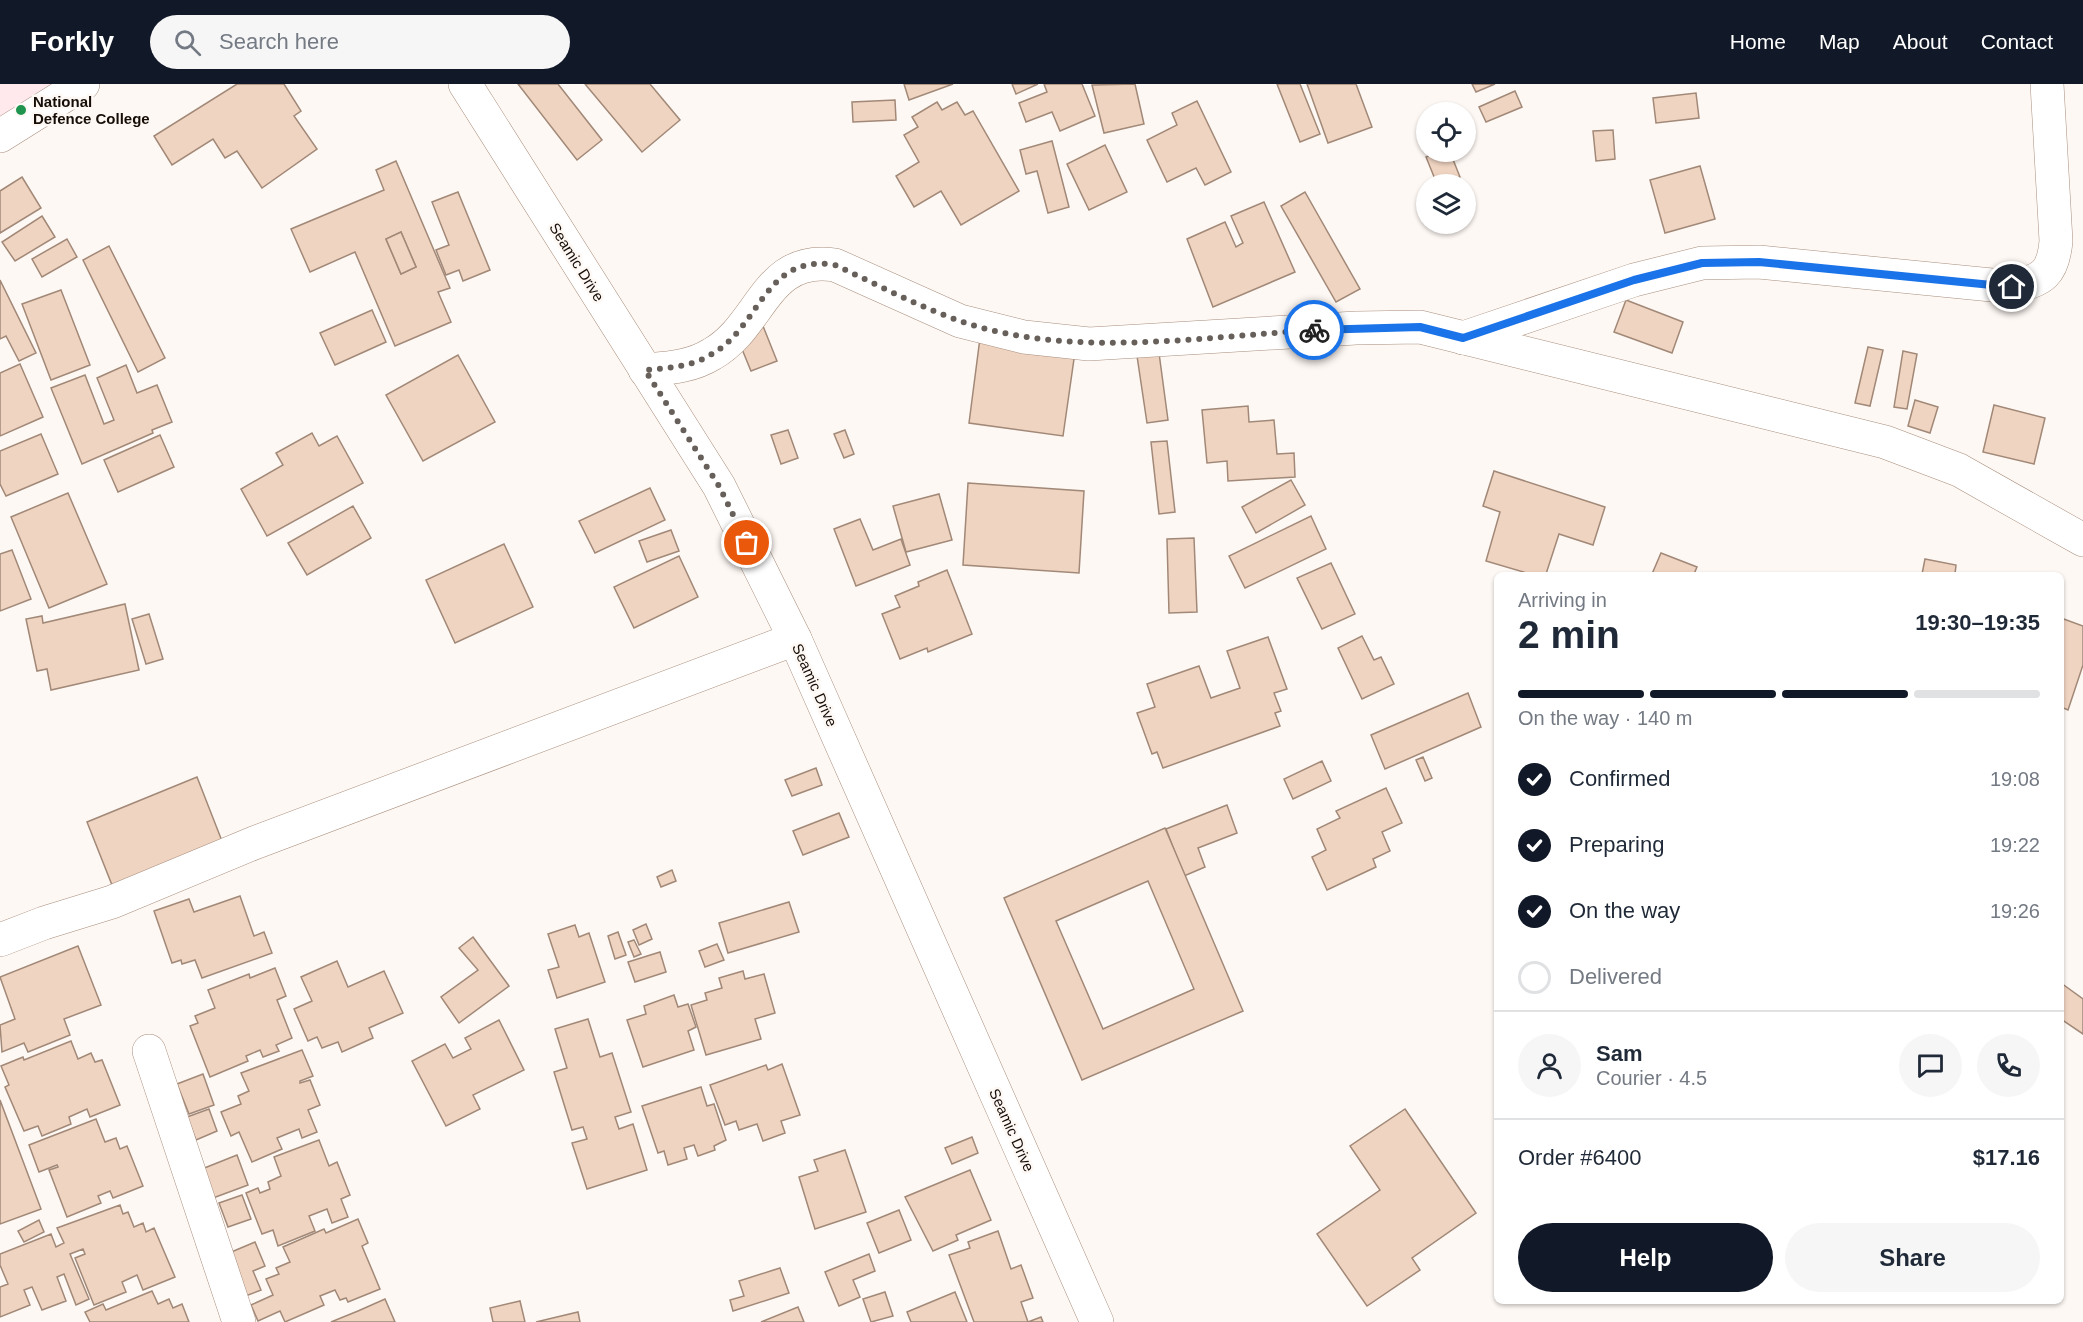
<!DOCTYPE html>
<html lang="en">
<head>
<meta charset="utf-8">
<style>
  body { margin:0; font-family:Helvetica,sans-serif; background:#f6f6f7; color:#1f2937; height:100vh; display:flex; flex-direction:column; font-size:22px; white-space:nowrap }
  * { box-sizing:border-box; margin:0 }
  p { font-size:20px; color:#747a83 }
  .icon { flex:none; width:33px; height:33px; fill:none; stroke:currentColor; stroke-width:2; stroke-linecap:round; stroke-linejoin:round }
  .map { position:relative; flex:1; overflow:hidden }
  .sheet { position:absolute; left:1494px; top:488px; width:570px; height:732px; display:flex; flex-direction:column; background:#fff; border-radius:9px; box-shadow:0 2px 4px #0004 }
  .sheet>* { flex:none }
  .controls { position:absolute; left:1416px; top:18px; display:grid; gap:12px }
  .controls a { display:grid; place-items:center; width:60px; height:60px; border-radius:50%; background:#fff; box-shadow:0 2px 4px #0004; font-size:30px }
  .pin { position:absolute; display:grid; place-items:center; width:51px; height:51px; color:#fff; margin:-26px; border:3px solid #fff; border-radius:50%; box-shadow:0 2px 6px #0007 }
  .courier { position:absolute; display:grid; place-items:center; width:60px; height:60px; margin:-30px; border:4px solid #1a73e8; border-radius:50%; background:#fff; color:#222; box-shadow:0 2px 8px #0007 }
  .summary em { font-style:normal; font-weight:600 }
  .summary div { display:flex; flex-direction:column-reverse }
  .summary { display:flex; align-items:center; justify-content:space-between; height:102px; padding:0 24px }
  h1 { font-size:39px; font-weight:600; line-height:45px }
  .bar { display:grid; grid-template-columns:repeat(4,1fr); gap:9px 6px; align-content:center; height:72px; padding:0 24px }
  .bar i { height:8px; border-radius:4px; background:#e0e1e3 }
  .bar .active { background:#111827 }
  .bar p { grid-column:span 4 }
  .line { display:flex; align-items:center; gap:15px; padding:0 24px; border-top:2px solid #e0e1e3 }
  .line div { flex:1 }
  .round { display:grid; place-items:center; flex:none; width:63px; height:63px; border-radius:32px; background:#f6f6f7 }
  ol { padding:0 24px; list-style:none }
  li { display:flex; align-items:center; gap:18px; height:66px }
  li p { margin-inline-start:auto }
  li .icon { padding:6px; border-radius:50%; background:#111827; color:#fff; stroke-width:4 }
  li:last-child { color:#747a83 }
  li i { width:33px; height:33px; border:3px solid #e0e1e3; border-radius:50% }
  .cta { display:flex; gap:12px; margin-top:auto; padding:12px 24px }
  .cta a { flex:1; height:69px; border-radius:36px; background:#111827; color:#fff; font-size:24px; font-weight:600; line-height:69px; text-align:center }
  .cta a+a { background:#f6f6f7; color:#1f2937 }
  header { display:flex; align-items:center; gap:36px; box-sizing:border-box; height:84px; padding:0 30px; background:#111827; color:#fff }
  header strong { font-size:28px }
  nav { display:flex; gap:33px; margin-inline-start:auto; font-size:21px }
  .search { width:420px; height:54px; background:#f6f6f7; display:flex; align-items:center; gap:15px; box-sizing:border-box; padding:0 21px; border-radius:33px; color:#747a83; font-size:22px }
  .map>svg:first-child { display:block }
</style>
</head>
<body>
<header>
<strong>Forkly</strong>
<div class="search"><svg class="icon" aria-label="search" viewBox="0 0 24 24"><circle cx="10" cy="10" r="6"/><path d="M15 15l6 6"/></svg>Search here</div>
<nav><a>Home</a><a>Map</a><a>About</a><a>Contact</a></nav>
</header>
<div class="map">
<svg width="2083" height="1238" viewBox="0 0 2083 1238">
  <rect width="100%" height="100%" fill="#fef8f4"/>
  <!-- education -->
  <path fill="#ffe9ed" d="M0,0H83L0,52Z"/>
  <!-- building -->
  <g fill="#f0d4c2" stroke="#a18877" stroke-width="1.5" fill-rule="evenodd">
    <path d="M237,0H284L301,27L294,32L317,65L262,104L237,67L225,74L213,55L172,81L154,52Z"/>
    <path d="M518,0H558L602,56L577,76Z"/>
    <path d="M585,0H650L680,36L642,68Z"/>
    <path d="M904,0H953L909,16Z"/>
    <path d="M1012,0H1038L1016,10Z"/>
    <path d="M1044,0H1082L1095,32L1060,47L1052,28L1026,38L1019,19L1047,8Z"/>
    <path d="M1135,0L1144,40L1104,49L1092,1Z"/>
    <path d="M1277,0H1300L1320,50L1300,58Z"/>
    <path d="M1307,0H1356L1372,43L1328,59Z"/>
    <path d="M1472,0H1495L1476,8Z"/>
    <path d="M1515,7L1522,23L1486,38L1479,23Z"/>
    <path d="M1696,9L1699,34L1656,39L1653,14Z"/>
    <path d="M895,16L896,36L853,38L852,18Z"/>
    <path d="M1197,17L1231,88L1205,101L1196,84L1167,98L1147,56L1177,41L1172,29Z"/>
    <path d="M937,18L942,26L957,18L965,31L973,27L1019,107L961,141L941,107L914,123L896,92L919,78L904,51L918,43L912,33Z"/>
    <path d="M1613,46L1615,75L1596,77L1593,47Z"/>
    <path d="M1052,57L1069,123L1048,129L1037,87L1026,90L1020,66Z"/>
    <path d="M1105,61L1127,108L1089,126L1067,80Z"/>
    <path d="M1441,68H1450L1460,93L1437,100L1426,73Z"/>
    <path d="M396,77L450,204L438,208L451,238L395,262L355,168L310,188L291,145L384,106L376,86ZM401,148L416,183L401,190L386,155Z"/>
    <path d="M1700,82L1715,135L1665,149L1650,96Z"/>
    <path d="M22,93L41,124L0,149V107Z"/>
    <path d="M458,108L490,186L463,197L459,186L446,191L436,166L449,161L432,118Z"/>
    <path d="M1305,108L1360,205L1336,218L1281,122Z"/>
    <path d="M1264,118L1295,188L1213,223L1187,155L1225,138L1236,163L1243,159L1231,132Z"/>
    <path d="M42,132L55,153L15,177L2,158Z"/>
    <path d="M401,148L416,183L401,190L386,155Z"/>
    <path d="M67,155L77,173L42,193L32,175Z"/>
    <path d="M109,162L165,274L138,288L83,176Z"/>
    <path d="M0,196L36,269L19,277L6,252L0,255Z"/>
    <path d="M61,206L90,281L51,296L22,220Z"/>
    <path d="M1626,216L1683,238L1672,269L1614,248Z"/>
    <path d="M372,226L386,258L335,281L320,249Z"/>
    <path d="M763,242L777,277L751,287L737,253Z"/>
    <path d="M980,254L1075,268L1063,352L969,339Z"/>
    <path d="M1868,263L1883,266L1870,322L1855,319Z"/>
    <path d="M1903,267L1917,270L1907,325L1894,323Z"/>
    <path d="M1159,269L1168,336L1147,339L1137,272Z"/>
    <path d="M458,271L495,338L423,377L386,311Z"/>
    <path d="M20,280L43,333L0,352V289Z"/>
    <path d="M126,281L137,309L157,301L172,338L152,346L153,349L82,380L51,304L85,291L104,340L114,336L97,294Z"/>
    <path d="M1915,316L1938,323L1930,349L1908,342Z"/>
    <path d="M1994,321L2045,334L2034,380L1983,368Z"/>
    <path d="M1248,322L1249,338L1274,336L1277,370L1294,369L1295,393L1228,397L1227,377L1207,379L1202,326Z"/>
    <path d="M788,346L798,374L781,380L771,351Z"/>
    <path d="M845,346L854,370L844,374L834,350Z"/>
    <path d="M312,349L319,362L337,352L363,399L267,452L241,405L283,381L276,369Z"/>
    <path d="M41,350L58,390L6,412L0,400V367Z"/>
    <path d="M160,351L174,383L118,408L104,376Z"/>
    <path d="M1167,357L1175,428L1159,430L1151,358Z"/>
    <path d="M1494,387L1605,423L1593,461L1559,450L1546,490H1530L1486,477L1500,428L1483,422Z"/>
    <path d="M1291,396L1305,421L1256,449L1242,423Z"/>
    <path d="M968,399L1084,407L1079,489L963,481Z"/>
    <path d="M650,404L665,436L595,469L579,437Z"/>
    <path d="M68,409L107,500L49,524L11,433Z"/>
    <path d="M939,410L952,456L906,468L893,422Z"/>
    <path d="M353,422L371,454L307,491L288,459Z"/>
    <path d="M1311,432L1326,465L1245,504L1229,472Z"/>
    <path d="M860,435L873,466L901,455L910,481L856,502L834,445Z"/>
    <path d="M671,446L679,467L647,478L639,457Z"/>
    <path d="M1194,454L1197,528L1169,529L1167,455Z"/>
    <path d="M504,460L533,523L455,559L426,496Z"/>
    <path d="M12,466L31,515L0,527V470Z"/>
    <path d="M1661,469L1697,483L1694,490H1652Z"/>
    <path d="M679,472L698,513L634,544L614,503Z"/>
    <path d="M1925,475L1956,481L1955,490H1922Z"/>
    <path d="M1331,479L1355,530L1322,545L1297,494Z"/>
    <path d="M947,486L972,550L928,568L927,564L900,575L882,530L900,523L895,512L919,502L918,498Z"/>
    <path d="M125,520L139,586L51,606L47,585L37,587L26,535L42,532L43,539Z"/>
    <path d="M149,530L163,575L146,580L132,535Z"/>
    <path d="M2061,534L2083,542V581L2068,626L2061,623Z"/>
    <path d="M1362,552L1374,576L1381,573L1394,600L1362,615L1338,564Z"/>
    <path d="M1268,553L1287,605L1274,609L1281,627L1275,629L1280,642L1163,684L1157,668L1152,670L1137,629L1155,623L1147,600L1199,582L1211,614L1240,604L1227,567Z"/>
    <path d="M1468,609L1481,643L1385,685L1371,651Z"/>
    <path d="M1423,673L1432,694L1425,697L1416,676Z"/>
    <path d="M1322,677L1331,697L1293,715L1284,695Z"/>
    <path d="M816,684L822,701L792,712L785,696Z"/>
    <path d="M197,693L222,757L112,801L87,738Z"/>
    <path d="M1386,704L1402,739L1382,748L1390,767L1373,775L1376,783L1327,806L1312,773L1326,766L1317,745L1340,734L1336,727Z"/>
    <path d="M1227,721L1237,749L1198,764L1205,783L1184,792L1166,745Z"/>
    <path d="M839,729L849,753L803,771L793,747Z"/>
    <path d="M1165,744L1243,927L1082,996L1004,814ZM1148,797L1194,905L1103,945L1056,837Z"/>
    <path d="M672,786L676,797L661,803L657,793Z"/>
    <path d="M240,812L254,852L264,848L272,869L202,894L195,876L182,880L181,876L172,879L154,827L189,815L194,828Z"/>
    <path d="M789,818L799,848L728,869L719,839Z"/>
    <path d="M646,840L652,855L639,861L633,846Z"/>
    <path d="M575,841L579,853L589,849L605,898L557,914L548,886L559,883L548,850Z"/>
    <path d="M618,848L626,871L615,875L608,852Z"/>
    <path d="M473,853L509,902L459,939L441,913L478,886L459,864Z"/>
    <path d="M634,856L641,870L634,873L628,858Z"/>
    <path d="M717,860L724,876L705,883L699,867Z"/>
    <path d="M78,862L101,921L64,935L70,951L28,968L24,959L2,968L0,941L15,935L0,893Z"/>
    <path d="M660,868L666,888L635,898L628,878Z"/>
    <path d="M337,877L348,903L384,887L403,929L369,944L373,954L342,968L338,958L322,964L317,953L308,957L294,925L312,917L301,893Z"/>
    <path d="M275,884L286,912L277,916L292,954L276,961L279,967L263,973L260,966L246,972L248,977L210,993L190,942L198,939L195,932L215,924L208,906L249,890L250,894Z"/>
    <path d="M743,887L745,895L764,890L775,929L755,935L761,955L706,971L691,921L707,916L705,909L722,904L719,894Z"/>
    <path d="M2061,899L2083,915V950L2061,935Z"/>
    <path d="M674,911L678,923L688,920L696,943L688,947L694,966L643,983L627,936L646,930L644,922Z"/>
    <path d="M588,935L600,973L612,969L631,1028L615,1033L619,1045L633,1040L647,1086L587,1105L572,1059L587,1055L583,1043L572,1046L554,988L567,984L555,945Z"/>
    <path d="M499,936L524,986L473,1011L480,1025L446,1042L412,977L445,960L453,974L471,965L465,954Z"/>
    <path d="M71,957L78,975L91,969L95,978L102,976L120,1021L90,1033L87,1025L69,1033L71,1040L42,1052L38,1042L24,1047L5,1003L9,1001L1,982L23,973L24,976Z"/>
    <path d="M302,966L313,992L300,997V999L310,996L320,1021L308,1026L317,1048L302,1054L299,1045L277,1054L282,1065L252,1078L239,1048L231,1052L221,1028L241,1020L238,1012L249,1007L241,989Z"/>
    <path d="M782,980L800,1031L781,1037L785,1049L763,1057L757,1040L739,1046L736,1037L725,1041L710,1001L766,981L768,986Z"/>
    <path d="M203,990L214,1021L189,1030L177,1000Z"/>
    <path d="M701,1003L707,1022L714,1020L726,1056L714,1062L715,1066L698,1072L694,1061L684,1064L687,1075L668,1081L664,1067L658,1069L642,1022Z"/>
    <path d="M0,1016L41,1125L0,1140Z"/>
    <path d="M209,1025L217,1047L196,1056L187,1033Z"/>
    <path d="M1405,1025L1476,1129L1412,1174L1420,1186L1367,1222L1317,1150L1380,1106L1350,1062Z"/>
    <path d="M96,1035L105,1058L116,1054L120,1065L127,1062L143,1102L113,1114L110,1107L98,1112L101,1119L67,1133L49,1086L58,1083L57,1081L39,1088L29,1061Z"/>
    <path d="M972,1053L978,1069L952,1080L945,1064Z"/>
    <path d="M319,1056L329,1082L337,1078L350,1111L341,1115L348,1133L332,1139L327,1125L309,1132L315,1147L278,1162L273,1146L262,1150L246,1109L258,1104L260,1109L270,1105L268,1098L281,1092L274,1073Z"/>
    <path d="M845,1066L866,1128L815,1145L799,1093L818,1087L814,1076Z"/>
    <path d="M237,1071L248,1101L213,1114L202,1085Z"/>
    <path d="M970,1086L991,1136L956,1151L958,1156L933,1167L905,1113Z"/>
    <path d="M242,1111L251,1135L228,1143L219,1119Z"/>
    <path d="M120,1121L123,1130L128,1128L134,1143L143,1139L146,1148L154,1144L175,1193L143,1206L137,1191L122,1198L126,1208L94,1221L75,1174L85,1170L83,1165L70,1170L89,1215L76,1221L64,1190L57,1193L66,1217L42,1226L32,1203L24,1206L30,1221L0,1233V1203L8,1200L0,1181V1170L51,1150L56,1163L64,1159L57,1144Z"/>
    <path d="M899,1126L911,1156L879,1169L867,1139Z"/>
    <path d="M358,1135L368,1159L362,1162L380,1205L348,1218L346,1214L340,1216L335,1206L320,1212L324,1221L285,1238L280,1227L258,1237L251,1221L273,1211L266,1195L279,1190L276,1184L290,1178L283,1163L324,1145L326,1149Z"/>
    <path d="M39,1136L44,1148L24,1158L18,1147Z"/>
    <path d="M998,1147L1011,1185L1021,1181L1033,1214L1021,1218L1028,1238L1041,1233L1043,1238H974L949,1171L970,1164L968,1158Z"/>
    <path d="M255,1158L265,1182L253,1187L261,1206L243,1213L229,1169Z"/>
    <path d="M869,1170L875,1187L853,1196L860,1213L839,1222L825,1188Z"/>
    <path d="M780,1184L789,1209L733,1227L730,1216L744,1212L739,1197Z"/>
    <path d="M152,1207L158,1220L169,1215L173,1224L182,1220L189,1238H90L85,1228L103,1220L106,1226Z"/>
    <path d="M885,1208L893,1232L871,1238L863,1215Z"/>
    <path d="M955,1208L967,1238H911L907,1228Z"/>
    <path d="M385,1215L395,1238H331L358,1227Z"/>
    <path d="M520,1217L525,1238H493L490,1224Z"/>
    <path d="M798,1223L804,1238H761Z"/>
    <path d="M578,1228L580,1238H536Z"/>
  </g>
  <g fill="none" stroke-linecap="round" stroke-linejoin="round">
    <!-- minor casing -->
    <g stroke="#a88e7d" stroke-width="34">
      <g id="minor">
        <path d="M465,0L719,402L795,555L1097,1238"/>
        <path d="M0,52L83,0"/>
        <path d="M1463,254L1634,196L1702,179L1759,178L2012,203C2043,196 2053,190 2056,157L2047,0"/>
        <path d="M645,286C669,284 691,283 712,270C762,242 765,170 835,181L960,237L1024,253L1089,260L1356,244L1420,243L1885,358L1959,386L2083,456"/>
        <path d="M0,856L44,839L112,818L254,759L795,555"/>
        <path d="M149,967L239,1238"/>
      </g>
    </g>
    <!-- minor -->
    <use href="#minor" stroke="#fff" stroke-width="33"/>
  </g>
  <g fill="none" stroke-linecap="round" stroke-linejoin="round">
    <!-- done -->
    <path stroke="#675f5a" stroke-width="6" stroke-dasharray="0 10.8" d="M747,459L719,402L645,286C669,284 691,283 712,270C761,242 765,169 835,181C876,200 917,222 960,237C1069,275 1201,253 1314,246"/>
    <!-- route -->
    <path stroke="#1a73e8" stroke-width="8" d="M1314,246L1420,243L1463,254L1634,196L1702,179L1759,178L2012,203"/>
  </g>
  <!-- markers -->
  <circle fill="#1f944f" stroke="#fef8f4" stroke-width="2" cx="21" cy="26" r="6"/>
  <g text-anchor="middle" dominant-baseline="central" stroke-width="5" stroke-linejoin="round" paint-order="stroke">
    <!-- poi labels -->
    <g font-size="15" font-weight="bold" fill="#160d07" stroke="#fef8f4" text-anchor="start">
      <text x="33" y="17">National<tspan x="33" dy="17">Defence College</tspan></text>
    </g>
    <!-- street labels -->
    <g font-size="15" fill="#160d07" stroke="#fef8f4">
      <text transform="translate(577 178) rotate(58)">Seamic Drive</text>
      <text transform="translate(815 601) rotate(66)">Seamic Drive</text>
      <text transform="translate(1012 1046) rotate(66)">Seamic Drive</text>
    </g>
  </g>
</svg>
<div class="controls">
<a><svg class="icon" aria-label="locate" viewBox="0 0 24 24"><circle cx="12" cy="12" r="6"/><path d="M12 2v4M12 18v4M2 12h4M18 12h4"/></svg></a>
<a><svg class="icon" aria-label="layers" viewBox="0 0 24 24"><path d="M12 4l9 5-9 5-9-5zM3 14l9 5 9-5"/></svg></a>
</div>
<div class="pin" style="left:747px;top:459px;background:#ea580c"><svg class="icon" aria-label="bag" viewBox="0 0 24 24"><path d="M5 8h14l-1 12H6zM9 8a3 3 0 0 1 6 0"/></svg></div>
<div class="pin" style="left:2012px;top:203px;background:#1f2937"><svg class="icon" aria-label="home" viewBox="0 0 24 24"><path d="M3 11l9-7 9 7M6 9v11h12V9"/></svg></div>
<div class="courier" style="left:1314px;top:246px"><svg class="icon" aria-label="bike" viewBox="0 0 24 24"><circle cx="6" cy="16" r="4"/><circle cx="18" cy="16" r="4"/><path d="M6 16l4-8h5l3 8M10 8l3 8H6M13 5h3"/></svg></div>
<section class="sheet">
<div class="summary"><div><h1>2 min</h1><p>Arriving in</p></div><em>19:30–19:35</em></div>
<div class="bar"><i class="active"></i><i class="active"></i><i class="active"></i><i></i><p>On the way · 140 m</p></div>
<ol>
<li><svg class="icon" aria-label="check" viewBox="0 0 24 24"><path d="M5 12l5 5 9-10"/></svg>Confirmed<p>19:08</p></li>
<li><svg class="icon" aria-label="check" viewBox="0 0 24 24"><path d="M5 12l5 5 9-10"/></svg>Preparing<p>19:22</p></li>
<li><svg class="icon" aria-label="check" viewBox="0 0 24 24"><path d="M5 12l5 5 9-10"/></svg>On the way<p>19:26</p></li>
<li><i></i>Delivered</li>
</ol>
<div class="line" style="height:108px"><a class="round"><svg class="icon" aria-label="person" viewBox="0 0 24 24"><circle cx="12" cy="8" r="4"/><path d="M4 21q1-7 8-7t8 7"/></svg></a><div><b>Sam</b><p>Courier · 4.5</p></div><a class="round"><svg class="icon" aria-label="chat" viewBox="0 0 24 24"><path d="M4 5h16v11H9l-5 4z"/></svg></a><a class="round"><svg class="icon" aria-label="phone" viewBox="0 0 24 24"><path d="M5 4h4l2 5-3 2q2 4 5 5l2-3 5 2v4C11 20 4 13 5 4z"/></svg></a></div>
<div class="line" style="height:78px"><div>Order #6400</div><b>$17.16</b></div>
<div class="cta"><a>Help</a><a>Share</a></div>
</section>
</div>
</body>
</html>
